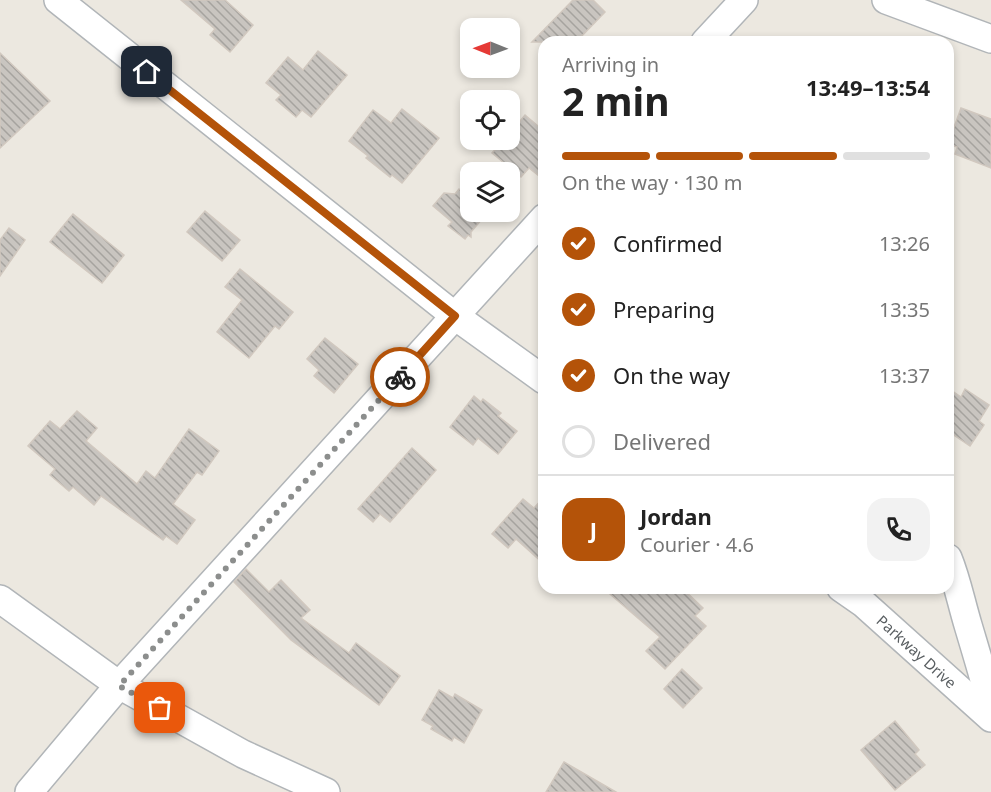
<!DOCTYPE html>
<html lang="en">
<head>
<meta charset="utf-8">
<style>
  body { margin:0; font-family:"Noto Sans",sans-serif; background:#f2f2f2; color:#222; height:100vh; display:flex; flex-direction:column; font-size:22px; white-space:nowrap }
  * { box-sizing:border-box; margin:0 }
  p { font-size:20px; color:#767676 }
  .icon { flex:none; width:33px; height:33px; fill:none; stroke:currentColor; stroke-width:2; stroke-linecap:round; stroke-linejoin:round }
  .map { position:relative; flex:1; overflow:hidden }
  .drawer { position:absolute; left:538px; top:36px; width:416px; height:558px; display:flex; flex-direction:column; background:#fff; border-radius:18px; box-shadow:0 3px 9px #0003 }
  .drawer>* { flex:none }
  .needle { width:39px; rotate:271deg }
  .tools { position:absolute; left:460px; top:18px; display:grid; gap:12px }
  .tools a { display:grid; place-items:center; width:60px; height:60px; border-radius:12px; background:#fff; box-shadow:0 3px 9px #0003; font-size:30px }
  .pin { position:absolute; display:grid; place-items:center; width:51px; height:51px; color:#fff; margin:-26px; border-radius:12px; box-shadow:0 3px 9px #0006 }
  .courier { position:absolute; display:grid; place-items:center; width:60px; height:60px; margin:-30px; border:4px solid #b45309; border-radius:50%; background:#fff; color:#222; box-shadow:0 2px 8px #0007 }
  .summary em { font-style:normal; font-weight:700 }
  .summary div { display:flex; flex-direction:column-reverse }
  .summary { display:flex; align-items:center; justify-content:space-between; height:102px; padding:0 24px }
  h1 { font-size:39px; font-weight:700; line-height:45px }
  .bar { display:grid; grid-template-columns:repeat(4,1fr); gap:9px 6px; align-content:center; height:72px; padding:0 24px }
  .bar i { height:8px; border-radius:4px; background:#e0e0e0 }
  .bar .current { background:#b45309 }
  .bar p { grid-column:span 4 }
  .line { display:flex; align-items:center; gap:15px; padding:0 24px; border-top:2px solid #e0e0e0 }
  .line div { flex:1 }
  .round { display:grid; place-items:center; flex:none; width:63px; height:63px; border-radius:18px; background:#f2f2f2 }
  ol { padding:0 24px; list-style:none }
  li { display:flex; align-items:center; gap:18px; height:66px }
  li p { margin-inline-start:auto }
  li .icon { padding:6px; border-radius:50%; background:#b45309; color:#fff; stroke-width:4 }
  li:last-child { color:#767676 }
  li i { width:33px; height:33px; border:3px solid #e0e0e0; border-radius:50% }
  .map>svg:first-child { display:block }
</style>
</head>
<body>
<div class="map">
<svg width="991" height="792" viewBox="0 0 991 792">
  <defs>
    <pattern id="building-back-hatch" width="6" height="6" patternUnits="userSpaceOnUse" patternTransform="scale(1.5)"><rect width="6" height="6" fill="#c9c5c0"/><path d="M-1 5l2 2M0 0l6 6M5-1l2 2" fill="none" stroke="#a6a39f"/></pattern>
  </defs>
  <rect width="100%" height="100%" fill="#ece8e0"/>
  <!-- building -->
  <g fill="url(#building-back-hatch)" stroke="#d1c8bf" stroke-width="1.5">
    <path d="M181,0H225L253,25L230,52L210,35L215,29Z"/>
    <path d="M573,0H593L605,12L576,42H532Z"/>
    <path d="M318,51L347,75L311,117L302,110L296,117L276,100L281,95L266,83L288,57L303,70Z"/>
    <path d="M0,53L50,101L0,148Z"/>
    <path d="M961,108L991,119V168L955,154L957,147L948,144Z"/>
    <path d="M402,109L439,138L402,183L392,175L390,177L366,158L368,156L349,141L373,110L391,123Z"/>
    <path d="M525,115L544,131V180L529,168L521,177L492,153L504,140H510V133Z"/>
    <path d="M459,189L471,198V212H488L471,232V237L468,235L465,239L448,226L452,222L433,206L444,193L455,194Z"/>
    <path d="M205,211L240,240L222,261L187,232Z"/>
    <path d="M73,214L124,255L102,283L50,242Z"/>
    <path d="M9,228L25,240L0,276V240Z"/>
    <path d="M240,269L293,312L279,329L275,326L249,358L217,332L242,300L225,287Z"/>
    <path d="M325,338L358,364L334,393L314,376L319,370L307,359Z"/>
    <path d="M948,388L961,397L965,389L989,405L979,421L984,425L970,446L948,431Z"/>
    <path d="M474,396L481,402L483,399L501,413L498,416L517,431L498,454L478,438L473,445L450,427Z"/>
    <path d="M77,411L97,428L86,441L137,484L146,471L155,478L189,429L219,451L202,475L197,472L173,504L195,520L177,544L166,536L163,540L101,496L94,505L73,487L69,491L50,475L55,469L28,446L50,421L60,429Z"/>
    <path d="M412,448L436,470L390,522L380,514L373,522L358,509Z"/>
    <path d="M544,497V564L516,539L508,548L492,534L523,499L534,508Z"/>
    <path d="M246,569L269,592L281,580L310,610L301,618L349,653L356,643L400,676L379,705L291,640L234,582Z"/>
    <path d="M603,588H682L703,608L695,616L706,626L665,669L646,651L660,637Z"/>
    <path d="M682,669L702,688L683,708L664,689Z"/>
    <path d="M439,690L453,698L455,694L482,710L464,743L454,737L452,741L431,729L433,726L422,720Z"/>
    <path d="M895,721L919,750L915,754L925,765L895,790L861,750Z"/>
    <path d="M564,762L616,792H546Z"/>
  </g>
  <g fill="none" stroke-linecap="round" stroke-linejoin="round">
    <!-- minor casing -->
    <g stroke="#b1b5b8" stroke-width="30">
      <g id="minor">
        <path d="M58,0L455,316L544,380"/>
        <path d="M886,0L991,39"/>
        <path d="M705,42L744,0"/>
        <path d="M948,558C957,580 961,602 968,625C976,652 984,678 991,705"/>
        <path id="s1" d="M841,588L864,604L991,718"/>
        <path d="M0,599L119,685L243,754L326,792"/>
        <path d="M29,792L119,685L544,218"/>
      </g>
    </g>
    <!-- minor -->
    <use href="#minor" stroke="#fff" stroke-width="27"/>
  </g>
  <g fill="none" stroke-linecap="round" stroke-linejoin="round">
    <!-- done -->
    <path stroke="#8c8e8d" stroke-width="6" stroke-dasharray="0 10.8" d="M160,708L119,686L400,377"/>
    <!-- route -->
    <path stroke="#b45309" stroke-width="8" d="M147,72L455,316L400,377"/>
  </g>
  <g text-anchor="middle" dominant-baseline="central" stroke-width="4.5" stroke-linejoin="round" paint-order="stroke">
    <!-- street labels -->
    <g font-size="15" fill="#595e61" stroke="#fff">
      <text stroke="none"><textPath href="#s1" startOffset="99">Parkway Drive</textPath></text>
    </g>
  </g>
</svg>
<div class="tools">
<a><svg class="needle" viewBox="-14 -14 28 28"><path d="M0-13l5 13h-10z" fill="#e53935"/><path d="M0 13l5-13h-10z" fill="#767676"/></svg></a>
<a><svg class="icon" aria-label="locate" viewBox="0 0 24 24"><circle cx="12" cy="12" r="6"/><path d="M12 2v4M12 18v4M2 12h4M18 12h4"/></svg></a>
<a><svg class="icon" aria-label="layers" viewBox="0 0 24 24"><path d="M12 4l9 5-9 5-9-5zM3 14l9 5 9-5"/></svg></a>
</div>
<div class="pin" style="left:160px;top:708px;background:#ea580c"><svg class="icon" aria-label="bag" viewBox="0 0 24 24"><path d="M5 8h14l-1 12H6zM9 8a3 3 0 0 1 6 0"/></svg></div>
<div class="pin" style="left:147px;top:72px;background:#1f2937"><svg class="icon" aria-label="home" viewBox="0 0 24 24"><path d="M3 11l9-7 9 7M6 9v11h12V9"/></svg></div>
<div class="courier" style="left:400px;top:377px"><svg class="icon" aria-label="bike" viewBox="0 0 24 24"><circle cx="6" cy="16" r="4"/><circle cx="18" cy="16" r="4"/><path d="M6 16l4-8h5l3 8M10 8l3 8H6M13 5h3"/></svg></div>
<section class="drawer">
<div class="summary"><div><h1>2 min</h1><p>Arriving in</p></div><em>13:49–13:54</em></div>
<div class="bar"><i class="current"></i><i class="current"></i><i class="current"></i><i></i><p>On the way · 130 m</p></div>
<ol>
<li><svg class="icon" aria-label="check" viewBox="0 0 24 24"><path d="M5 12l5 5 9-10"/></svg>Confirmed<p>13:26</p></li>
<li><svg class="icon" aria-label="check" viewBox="0 0 24 24"><path d="M5 12l5 5 9-10"/></svg>Preparing<p>13:35</p></li>
<li><svg class="icon" aria-label="check" viewBox="0 0 24 24"><path d="M5 12l5 5 9-10"/></svg>On the way<p>13:37</p></li>
<li><i></i>Delivered</li>
</ol>
<div class="line" style="height:108px"><b class="round" style="background:#b45309;color:#fff">J</b><div><b>Jordan</b><p>Courier · 4.6</p></div><a class="round"><svg class="icon" aria-label="phone" viewBox="0 0 24 24"><path d="M5 4h4l2 5-3 2q2 4 5 5l2-3 5 2v4C11 20 4 13 5 4z"/></svg></a></div>
</section>
</div>
</body>
</html>
